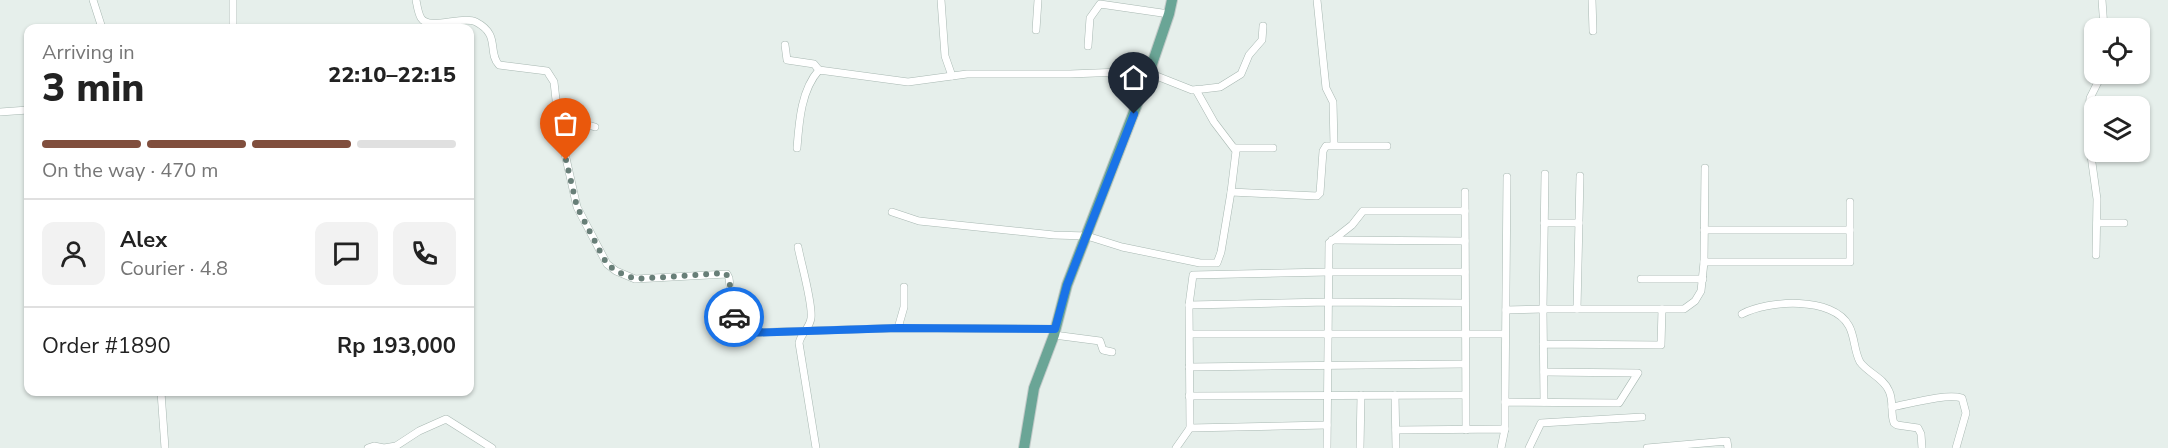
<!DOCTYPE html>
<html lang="en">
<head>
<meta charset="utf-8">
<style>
  body { margin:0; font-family:"Nunito Sans",sans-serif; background:#f2f2f2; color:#222; height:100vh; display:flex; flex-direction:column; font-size:22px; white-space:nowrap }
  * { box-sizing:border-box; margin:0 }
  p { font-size:20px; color:#767676 }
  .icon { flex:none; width:33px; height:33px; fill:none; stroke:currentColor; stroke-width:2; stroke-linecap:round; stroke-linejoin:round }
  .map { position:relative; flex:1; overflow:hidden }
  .details { position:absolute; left:24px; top:24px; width:450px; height:372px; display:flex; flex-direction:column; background:#fff; border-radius:12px; box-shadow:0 2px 4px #0004 }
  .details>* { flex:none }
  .tools { position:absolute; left:2084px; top:18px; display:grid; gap:12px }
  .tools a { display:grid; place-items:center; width:66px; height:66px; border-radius:12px; background:#fff; box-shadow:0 2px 4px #0004; font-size:30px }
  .pin { position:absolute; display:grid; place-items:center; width:51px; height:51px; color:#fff; margin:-62px -26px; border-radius:50% 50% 50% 0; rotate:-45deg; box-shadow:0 0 6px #0007 }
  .pin .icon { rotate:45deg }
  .courier { position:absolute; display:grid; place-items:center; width:60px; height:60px; margin:-30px; border:4px solid #1a73e8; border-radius:50%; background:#fff; color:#222; box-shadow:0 2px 8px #0007 }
  .headline em { font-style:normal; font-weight:800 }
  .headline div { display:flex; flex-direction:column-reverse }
  .headline { display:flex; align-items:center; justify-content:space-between; height:102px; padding:0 18px }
  h1 { font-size:39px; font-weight:800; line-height:45px }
  .bar { display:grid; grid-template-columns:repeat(4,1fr); gap:9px 6px; align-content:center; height:72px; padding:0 18px }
  .bar i { height:8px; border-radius:4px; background:#e0e0e0 }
  .bar .selected { background:#804e3d }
  .bar p { grid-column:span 4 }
  .line { display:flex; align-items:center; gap:15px; padding:0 18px; border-top:2px solid #e0e0e0 }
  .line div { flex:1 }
  .round { display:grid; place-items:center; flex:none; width:63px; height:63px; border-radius:12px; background:#f2f2f2 }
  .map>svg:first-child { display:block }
</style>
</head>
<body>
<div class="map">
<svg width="2168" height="448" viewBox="0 0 2168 448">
  <rect width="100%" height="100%" fill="#e6efeb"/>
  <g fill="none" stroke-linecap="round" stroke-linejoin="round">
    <!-- minor casing -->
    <g stroke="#a8b8b2" stroke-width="8">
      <g id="minor">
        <path d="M93,0L102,28"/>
        <path d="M233,0V28"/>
        <path d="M416,0C417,5 418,13 421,18C429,31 463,15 476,22C501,35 487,52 499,65L547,71L554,82L559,127L577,207L607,264L616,271L635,279L727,274L729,278L735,327L741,333L898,328L1055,329"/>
        <path d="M941,0L945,56L952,76"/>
        <path d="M1317,0L1326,88L1333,102L1334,145"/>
        <path d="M1592,0L1593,31"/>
        <path d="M2102,0L2104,28"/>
        <path d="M1036,30L1038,0"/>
        <path d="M785,45L787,60L814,64L819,70"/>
        <path d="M1088,46L1090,18L1100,4L1169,14"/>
        <path d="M0,112L28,110"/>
        <path d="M557,116L595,127"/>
        <path d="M797,148C799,122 801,90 819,70L908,82L967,74H1070L1121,72L1149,73L1192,90L1203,89L1220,87L1241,74L1249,55L1262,40L1263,26"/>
        <path d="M1235,148H1273"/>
        <path d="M1231,192L1317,196L1320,193L1323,151L1326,146H1387"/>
        <path d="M1465,192L1466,430"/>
        <path d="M892,212L919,221L1054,235L1087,236L1122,247L1200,263H1217L1221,252L1231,192L1236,151L1214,122L1196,90"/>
        <path d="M1544,223H1579"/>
        <path d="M2097,223H2124"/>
        <path d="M1704,230H1850"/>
        <path d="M1332,240L1465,241"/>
        <path d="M798,247C801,263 813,304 811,318C810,328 801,333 799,343L816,448"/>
        <path d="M2096,255L2097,199L2088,134V119L2090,98L2102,74"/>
        <path d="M1704,262H1850V202"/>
        <path d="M1641,279H1703"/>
        <path d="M1189,305L1328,302L1465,303"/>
        <path d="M1577,309L1580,176"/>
        <path d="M1662,309H1684L1695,301L1701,291L1704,262L1705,168"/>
        <path d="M1506,310L1543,309L1545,174"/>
        <path d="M1742,314C1768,300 1833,296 1849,326C1855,337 1854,351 1860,362C1868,373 1884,378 1889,391C1894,401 1890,413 1894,423L1897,425L1918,428L1921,434L1922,448"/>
        <path d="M898,328L904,307V287"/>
        <path d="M1190,334H1504"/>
        <path d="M1054,335L1100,341L1103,350L1112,352"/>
        <path d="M1543,344L1661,345L1662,309H1543L1544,402"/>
        <path d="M1189,367L1465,364"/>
        <path d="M161,392L165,448"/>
        <path d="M1395,395L1396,448"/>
        <path d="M1189,396L1465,395"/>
        <path d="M1505,402L1507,177"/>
        <path d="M1892,407C1909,404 1946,393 1962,398L1966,413L1956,448"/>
        <path d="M1190,428L1189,305L1193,275L1328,272H1465"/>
        <path d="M1505,429V402L1619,403L1638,373L1544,372"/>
        <path d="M1396,430L1505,429L1501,448"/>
        <path d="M368,448L374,446L384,448L396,446L419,431L446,419L492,448"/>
        <path d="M1176,448L1190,428L1327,425"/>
        <path d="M1327,448L1329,243L1352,225L1363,211H1465"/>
        <path d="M1360,448L1361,395"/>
        <path d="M1529,448L1541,423L1642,417"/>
        <path d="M1647,448L1727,441L1728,448"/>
      </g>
    </g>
    <!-- primary casing -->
    <g stroke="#c2cac8" stroke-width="12">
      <path id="primary" d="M1024,448L1034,388L1054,335L1067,285L1149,73L1169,14L1172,0"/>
    </g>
    <!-- minor -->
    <use href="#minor" stroke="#fff" stroke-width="7"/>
    <!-- primary -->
    <use href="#primary" stroke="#6aa596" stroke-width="10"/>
  </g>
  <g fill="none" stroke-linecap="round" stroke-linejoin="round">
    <!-- done -->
    <path stroke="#687f78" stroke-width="6" stroke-dasharray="0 10.8" d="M566,160L577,207L602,255L607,264L616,271L635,279L725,273L729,278L734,317"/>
    <!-- route -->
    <path stroke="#1a73e8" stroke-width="8" d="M734,317L736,329L744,333L898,328L1055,329L1067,285L1134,114"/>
  </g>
</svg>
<div class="tools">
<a><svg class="icon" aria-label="locate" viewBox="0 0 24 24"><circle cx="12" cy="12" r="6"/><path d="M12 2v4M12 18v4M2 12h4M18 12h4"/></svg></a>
<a><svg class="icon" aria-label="layers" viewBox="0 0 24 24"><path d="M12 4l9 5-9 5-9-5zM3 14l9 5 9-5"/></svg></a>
</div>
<div class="pin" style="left:566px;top:160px;background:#ea580c"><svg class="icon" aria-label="bag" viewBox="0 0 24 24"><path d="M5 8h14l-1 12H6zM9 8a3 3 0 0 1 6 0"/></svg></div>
<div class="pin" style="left:1134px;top:114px;background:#1f2937"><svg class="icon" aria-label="home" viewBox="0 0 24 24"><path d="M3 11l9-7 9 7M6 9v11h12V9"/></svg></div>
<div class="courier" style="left:734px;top:317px"><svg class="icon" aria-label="car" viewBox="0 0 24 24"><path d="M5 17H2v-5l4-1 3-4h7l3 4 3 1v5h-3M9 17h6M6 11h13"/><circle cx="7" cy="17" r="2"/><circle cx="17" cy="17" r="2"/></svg></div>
<section class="details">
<div class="headline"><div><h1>3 min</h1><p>Arriving in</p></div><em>22:10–22:15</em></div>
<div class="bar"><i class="selected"></i><i class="selected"></i><i class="selected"></i><i></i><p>On the way · 470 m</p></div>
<div class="line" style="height:108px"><a class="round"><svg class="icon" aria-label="person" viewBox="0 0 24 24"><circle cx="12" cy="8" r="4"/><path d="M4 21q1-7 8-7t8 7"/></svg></a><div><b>Alex</b><p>Courier · 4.8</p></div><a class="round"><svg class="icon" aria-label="chat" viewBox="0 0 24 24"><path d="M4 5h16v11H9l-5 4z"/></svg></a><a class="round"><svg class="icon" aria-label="phone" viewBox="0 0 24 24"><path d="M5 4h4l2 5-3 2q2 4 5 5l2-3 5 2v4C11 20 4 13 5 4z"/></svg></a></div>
<div class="line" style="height:78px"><div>Order #1890</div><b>Rp 193,000</b></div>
</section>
</div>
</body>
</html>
